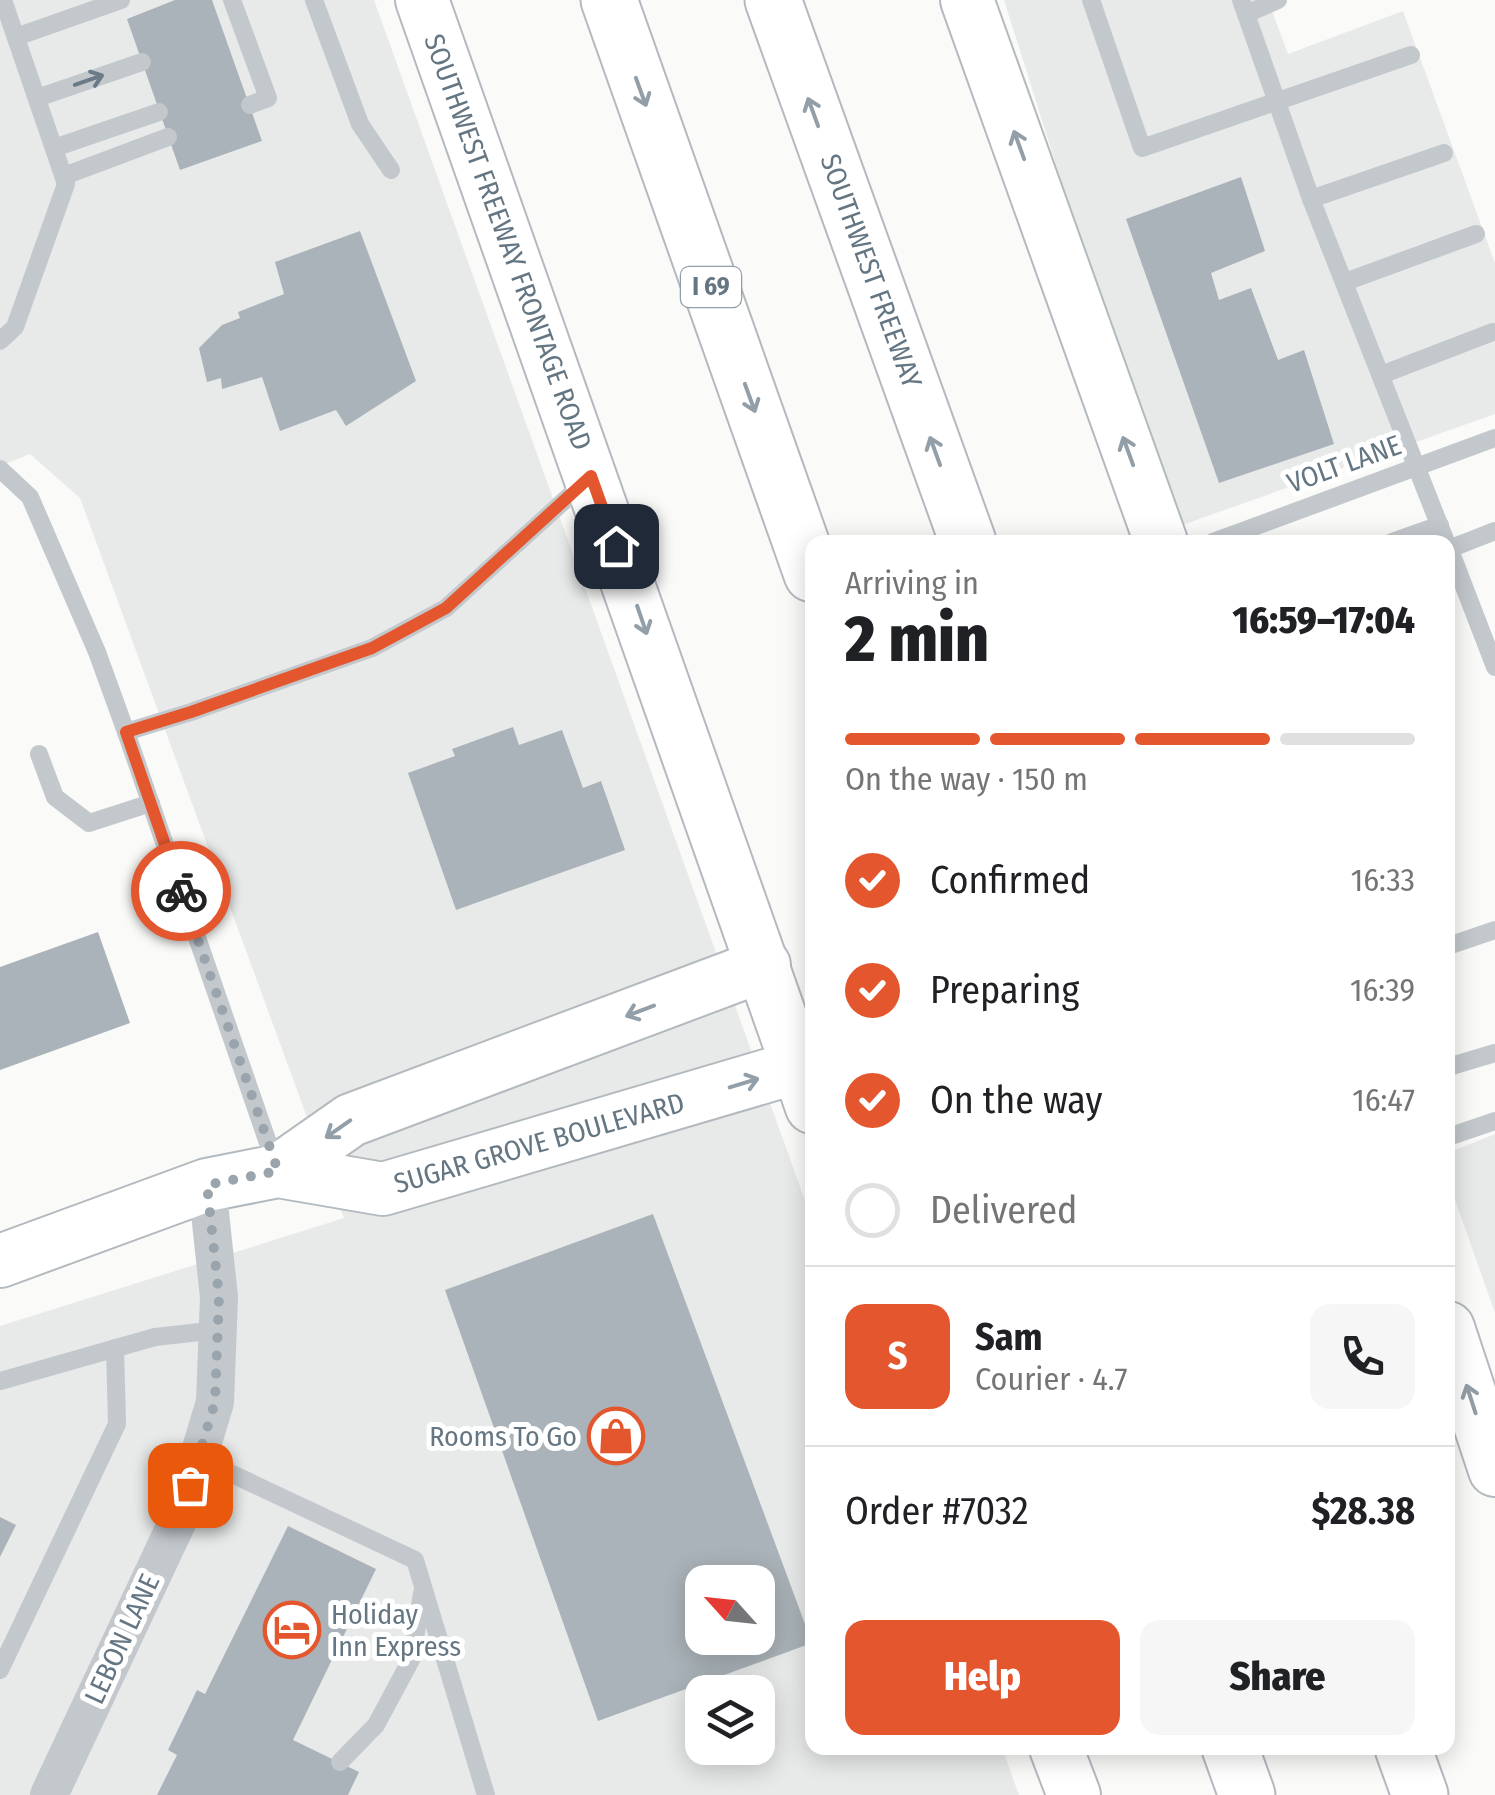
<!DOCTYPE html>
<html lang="en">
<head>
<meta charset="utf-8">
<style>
  body { margin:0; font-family:"Fira Sans Condensed",sans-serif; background:#f6f6f6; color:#202124; height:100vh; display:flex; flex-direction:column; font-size:38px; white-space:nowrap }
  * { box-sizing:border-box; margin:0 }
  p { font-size:32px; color:#757577 }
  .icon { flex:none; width:55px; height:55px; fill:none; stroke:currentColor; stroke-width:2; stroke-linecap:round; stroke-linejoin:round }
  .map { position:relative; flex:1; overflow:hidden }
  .drawer { position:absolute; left:805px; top:535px; width:650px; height:1220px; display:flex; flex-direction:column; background:#fff; border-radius:20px; box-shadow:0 5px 25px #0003 }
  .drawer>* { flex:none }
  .needle { width:65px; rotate:297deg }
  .controls { position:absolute; left:685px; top:1565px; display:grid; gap:20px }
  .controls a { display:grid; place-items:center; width:90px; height:90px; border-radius:20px; background:#fff; box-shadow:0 5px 25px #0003; font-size:50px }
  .pin { position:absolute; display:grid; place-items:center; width:85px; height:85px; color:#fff; margin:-42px; border-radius:20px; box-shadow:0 5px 15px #0006 }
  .courier { position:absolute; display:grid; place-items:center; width:100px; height:100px; margin:-50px; border:8px solid #e4572e; border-radius:50%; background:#fff; color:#222; box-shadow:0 2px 12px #0007 }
  .headline em { font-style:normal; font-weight:800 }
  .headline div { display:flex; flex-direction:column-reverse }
  .headline { display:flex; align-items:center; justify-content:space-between; height:170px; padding:0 40px }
  h1 { font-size:65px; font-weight:800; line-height:75px }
  .bar { display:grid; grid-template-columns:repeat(4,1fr); gap:15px 10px; align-content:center; height:120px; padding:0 40px }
  .bar i { height:12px; border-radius:8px; background:#e0e0e0 }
  .bar .selected { background:#e4572e }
  .bar p { grid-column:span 4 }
  .line { display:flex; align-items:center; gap:25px; padding:0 40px; border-top:2px solid #e0e0e0 }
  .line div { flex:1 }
  .round { display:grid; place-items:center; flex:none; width:105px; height:105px; border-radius:20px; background:#f6f6f6 }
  ol { padding:0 40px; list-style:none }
  li { display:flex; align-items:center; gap:30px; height:110px }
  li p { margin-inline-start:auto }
  li .icon { padding:10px; border-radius:50%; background:#e4572e; color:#fff; stroke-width:4 }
  li:last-child { color:#757577 }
  li i { width:55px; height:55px; border:5px solid #e0e0e0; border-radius:50% }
  .primary-button { display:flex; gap:20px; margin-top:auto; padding:20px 40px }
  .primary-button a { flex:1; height:115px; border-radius:20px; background:#e4572e; color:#fff; font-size:40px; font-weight:800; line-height:115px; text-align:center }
  .primary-button a+a { background:#f6f6f6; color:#202124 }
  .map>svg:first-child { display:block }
</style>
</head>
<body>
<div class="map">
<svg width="1495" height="1795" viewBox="0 0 1495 1795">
  <rect width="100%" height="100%" fill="#fafaf8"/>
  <!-- built -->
  <g fill="#e8e9e9" fill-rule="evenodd">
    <path d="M0,0H374L812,1220V1748H1002L1019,1795H0V1326L344,1218L80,498L30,454L0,466ZM702,1582H758V1638H702ZM702,1692H758V1748H702Z"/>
    <path d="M1004,0H1268L1288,54L1403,11L1495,263V414L1171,529Z"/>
    <path d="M1495,1134V1313L1448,1180V1153Z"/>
  </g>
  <!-- building -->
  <g fill="#aab3b9" fill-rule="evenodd">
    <path d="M175,0H212L262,141L180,170L127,19Z"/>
    <path d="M1241,177L1265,251L1211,273L1219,300L1251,288L1278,360L1304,350L1334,444L1219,483L1126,219Z"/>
    <path d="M360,231L416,381L346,426L336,410L280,431L262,377L222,389L221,378L207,382L199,348L222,325L240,318L238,312L284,294L275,262Z"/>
    <path d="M513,727L519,745L562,730L583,788L601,781L625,850L456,910L408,773L455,756L452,749Z"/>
    <path d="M98,932L130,1023L0,1070V967Z"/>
    <path d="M653,1214L812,1643L598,1721L445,1290ZM702,1582H758V1638H702Z"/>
    <path d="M0,1517L16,1525L0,1557Z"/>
    <path d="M288,1526L376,1569L293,1740L359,1772L348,1795H157L177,1755L168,1750L197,1690L205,1694Z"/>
  </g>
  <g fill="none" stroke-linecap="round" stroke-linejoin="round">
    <!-- secondary casing -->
    <g stroke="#b3babf" stroke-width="56">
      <g id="secondary">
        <path d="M422,0L812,1107"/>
        <path d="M967,0L1161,542"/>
        <path d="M278,1171L351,1120L764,965"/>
        <path d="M0,1261L207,1185L278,1171L383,1189L797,1067"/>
        <path d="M1448,1328L1495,1470"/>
        <path d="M1056,1748L1074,1795"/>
      </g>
    </g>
    <!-- highway casing -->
    <g stroke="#b4b9bd" stroke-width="59">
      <g id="highway">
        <path d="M609,0L812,574"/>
        <path d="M773,0L968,542"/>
        <path d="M1230,1748L1247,1795"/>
        <path d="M1403,1748L1420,1795"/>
      </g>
    </g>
    <!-- lane -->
    <g stroke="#c3c8cc" stroke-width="18">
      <path d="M232,0L268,98L250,105"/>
      <path d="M314,0L360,124L391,170"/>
      <path d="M1091,0L1142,148L1411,55"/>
      <path d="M1241,0L1246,14L1278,0"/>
      <path d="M1246,14L1311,199L1446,542"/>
      <path d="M16,37L121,0"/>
      <path d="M37,98L142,62"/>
      <path d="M54,148L159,112"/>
      <path d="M64,176L168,137"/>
      <path d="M1311,199L1444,153"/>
      <path d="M1345,282L1476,234"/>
      <path d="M0,341L15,327L66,184L3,0"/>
      <path d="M1381,375L1493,332"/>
      <path d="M0,469L30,497L97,652L126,732"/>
      <path d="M1213,542L1495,438"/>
      <path d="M1392,542L1440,525"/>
      <path d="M1448,545L1495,667"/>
      <path d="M1449,549L1495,531"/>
      <path d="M39,754L55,797L89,823L151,803"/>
      <path d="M1448,946L1495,930"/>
      <path d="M1448,1067L1495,1053"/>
      <path d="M1448,1137L1495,1121"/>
      <path d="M276,1166L126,732L191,712L372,648L446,608L587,480"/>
      <path d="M0,1381L155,1337L218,1330"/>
      <path d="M198,1458L415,1560L486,1795"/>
      <path d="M0,1670L117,1424L115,1348"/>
      <path d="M340,1762L376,1725L412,1658L422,1593"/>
    </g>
    <!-- street -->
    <path stroke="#c3c8cc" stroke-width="38" d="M49,1795L182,1512L215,1402L219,1297L207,1185"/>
    <!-- secondary -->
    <use href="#secondary" stroke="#fff" stroke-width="52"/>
    <!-- highway -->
    <use href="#highway" stroke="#fff" stroke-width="55"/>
  </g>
  <!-- one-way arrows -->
  <defs><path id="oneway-shaft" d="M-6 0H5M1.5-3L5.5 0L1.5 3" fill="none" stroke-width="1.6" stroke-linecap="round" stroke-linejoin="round" transform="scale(2.5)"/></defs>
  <use stroke="#6a7a87" href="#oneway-shaft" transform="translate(89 80) rotate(-19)"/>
  <g stroke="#939fa8">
    <use href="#oneway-shaft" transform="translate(641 92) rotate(70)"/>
    <use href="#oneway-shaft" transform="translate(813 112) rotate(-110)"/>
    <use href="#oneway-shaft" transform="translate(1019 145) rotate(-110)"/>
    <use href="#oneway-shaft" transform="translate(750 398) rotate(70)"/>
    <use href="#oneway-shaft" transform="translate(935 451) rotate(-110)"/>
    <use href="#oneway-shaft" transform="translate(1128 451) rotate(-110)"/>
    <use href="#oneway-shaft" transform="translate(642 620) rotate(71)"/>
    <use href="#oneway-shaft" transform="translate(640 1011) rotate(159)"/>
    <use href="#oneway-shaft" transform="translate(744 1083) rotate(-17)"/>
    <use href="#oneway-shaft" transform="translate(338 1129) rotate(145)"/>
    <use href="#oneway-shaft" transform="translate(1471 1399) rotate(-108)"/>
  </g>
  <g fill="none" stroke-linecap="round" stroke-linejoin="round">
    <!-- done -->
    <path stroke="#99a4ac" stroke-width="10" stroke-dasharray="0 18" d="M181,891L278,1171L207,1185L219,1297L215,1402L190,1485"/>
    <!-- route -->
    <path stroke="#e4572e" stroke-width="12" d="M181,891L126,732L191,712L372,648L446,608L591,476L616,546"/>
  </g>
  <!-- icons -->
  <defs>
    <g id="shop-ring" transform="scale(2.875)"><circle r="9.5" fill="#fff" stroke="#e4572e" stroke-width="1.5"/><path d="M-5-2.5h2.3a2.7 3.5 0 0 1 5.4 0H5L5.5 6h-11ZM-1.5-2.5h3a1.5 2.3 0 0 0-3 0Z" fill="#e4572e"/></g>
    <g id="hotel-ring" transform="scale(2.875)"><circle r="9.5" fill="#fff" stroke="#e4572e" stroke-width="1.5"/><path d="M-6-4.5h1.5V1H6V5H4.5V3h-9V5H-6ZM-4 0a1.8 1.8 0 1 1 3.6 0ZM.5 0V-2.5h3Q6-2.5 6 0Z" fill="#e4572e"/></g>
  </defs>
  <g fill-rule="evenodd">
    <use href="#shop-ring" x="616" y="1436"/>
    <use href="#hotel-ring" x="292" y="1630"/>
  </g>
  <g text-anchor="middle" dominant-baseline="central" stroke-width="10" stroke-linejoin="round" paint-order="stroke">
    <!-- shield labels -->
    <rect fill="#fff" stroke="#939fa8" stroke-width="2.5" x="681" y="267" width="60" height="40" rx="8"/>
    <g font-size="25" font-weight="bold" fill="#657683">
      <text x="711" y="287">I 69</text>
    </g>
    <!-- street labels -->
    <g font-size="28" fill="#657683" stroke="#fff">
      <text transform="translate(508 242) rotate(70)">SOUTHWEST FREEWAY FRONTAGE ROAD</text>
      <text transform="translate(871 271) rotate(70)">SOUTHWEST FREEWAY</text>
      <text transform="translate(1344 464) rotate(-20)">VOLT LANE</text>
      <text transform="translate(539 1143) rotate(-16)">SUGAR GROVE BOULEVARD</text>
      <text transform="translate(122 1639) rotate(-65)">LEBON LANE</text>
    </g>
    <!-- poi labels -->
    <g font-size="28" fill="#657683" stroke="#fff" text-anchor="end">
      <text x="577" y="1436">Rooms To Go</text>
      <text x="331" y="1614" text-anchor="start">Holiday<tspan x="331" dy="32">Inn Express</tspan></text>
    </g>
  </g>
</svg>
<div class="controls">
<a><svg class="needle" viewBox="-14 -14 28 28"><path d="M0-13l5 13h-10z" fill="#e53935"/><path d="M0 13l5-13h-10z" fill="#757577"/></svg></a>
<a><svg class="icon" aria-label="layers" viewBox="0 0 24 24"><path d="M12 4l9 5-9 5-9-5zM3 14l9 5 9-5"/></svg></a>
</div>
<div class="pin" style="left:190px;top:1485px;background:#ea580c"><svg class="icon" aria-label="bag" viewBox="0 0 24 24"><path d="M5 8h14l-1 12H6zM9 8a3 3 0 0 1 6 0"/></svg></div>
<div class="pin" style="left:616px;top:546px;background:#1f2937"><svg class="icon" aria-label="home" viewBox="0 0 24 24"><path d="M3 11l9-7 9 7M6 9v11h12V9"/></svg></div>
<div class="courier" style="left:181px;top:891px"><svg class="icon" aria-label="bike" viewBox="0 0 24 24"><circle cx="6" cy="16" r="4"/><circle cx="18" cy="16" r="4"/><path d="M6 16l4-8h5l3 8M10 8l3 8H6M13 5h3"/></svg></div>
<section class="drawer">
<div class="headline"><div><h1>2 min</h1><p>Arriving in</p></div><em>16:59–17:04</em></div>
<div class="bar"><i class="selected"></i><i class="selected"></i><i class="selected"></i><i></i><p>On the way · 150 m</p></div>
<ol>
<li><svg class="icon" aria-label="check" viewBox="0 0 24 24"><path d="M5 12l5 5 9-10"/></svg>Confirmed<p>16:33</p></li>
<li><svg class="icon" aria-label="check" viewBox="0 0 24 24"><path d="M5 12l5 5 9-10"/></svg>Preparing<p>16:39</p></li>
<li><svg class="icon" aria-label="check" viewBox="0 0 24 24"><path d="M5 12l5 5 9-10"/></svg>On the way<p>16:47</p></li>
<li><i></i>Delivered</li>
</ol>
<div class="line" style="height:180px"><b class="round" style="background:#e4572e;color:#fff">S</b><div><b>Sam</b><p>Courier · 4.7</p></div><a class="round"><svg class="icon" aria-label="phone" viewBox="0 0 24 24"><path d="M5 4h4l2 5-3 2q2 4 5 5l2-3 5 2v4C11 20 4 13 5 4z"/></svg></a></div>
<div class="line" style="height:130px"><div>Order #7032</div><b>$28.38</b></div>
<div class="primary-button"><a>Help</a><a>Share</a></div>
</section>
</div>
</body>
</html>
